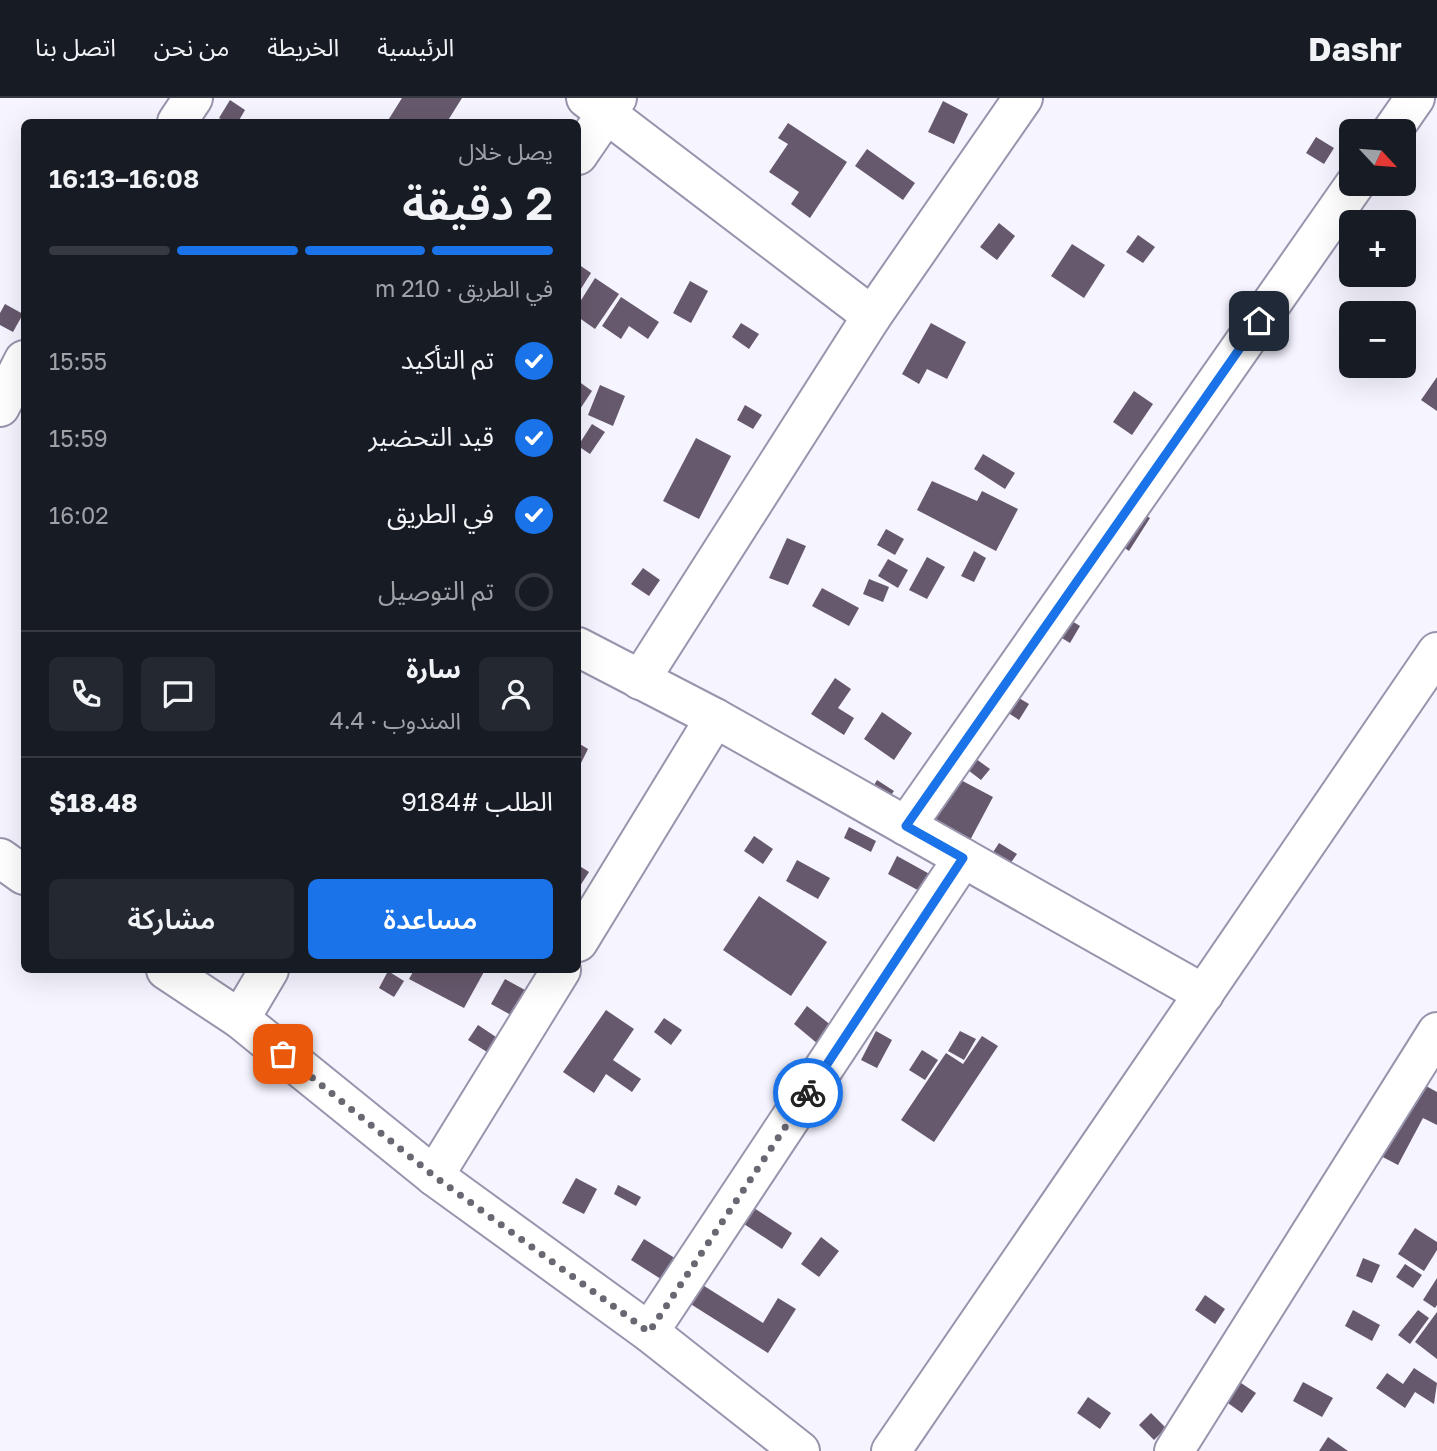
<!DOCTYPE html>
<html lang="ar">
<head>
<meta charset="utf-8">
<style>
  body { margin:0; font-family:"Golos Text","Noto Sans Arabic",sans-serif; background:#242831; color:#f1f3f6; direction:rtl; height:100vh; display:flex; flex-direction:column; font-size:26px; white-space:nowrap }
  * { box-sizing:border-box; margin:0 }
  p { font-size:23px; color:#9ea1a6 }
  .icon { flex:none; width:38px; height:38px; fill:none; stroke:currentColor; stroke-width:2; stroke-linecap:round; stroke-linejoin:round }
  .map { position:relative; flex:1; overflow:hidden; direction:ltr }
  .panel { position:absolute; left:21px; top:21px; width:560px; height:854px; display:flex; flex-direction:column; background:#171b24; border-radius:10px; box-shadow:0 7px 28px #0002; direction:rtl }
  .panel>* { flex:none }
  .needle { width:46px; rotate:116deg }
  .tools { position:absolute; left:1339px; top:21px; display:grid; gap:14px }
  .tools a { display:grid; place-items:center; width:77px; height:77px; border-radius:10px; background:#171b24; box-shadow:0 7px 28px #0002; font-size:35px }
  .pin { position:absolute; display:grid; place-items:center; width:60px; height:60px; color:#fff; margin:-30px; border-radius:14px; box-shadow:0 4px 10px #0006 }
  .courier { position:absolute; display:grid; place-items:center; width:70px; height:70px; margin:-35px; border:5px solid #1a73e8; border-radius:50%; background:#fff; color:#222; box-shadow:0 2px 9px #0007 }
  .head em { font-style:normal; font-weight:600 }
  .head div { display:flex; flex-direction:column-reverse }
  .head { display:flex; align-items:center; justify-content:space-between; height:119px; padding:0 28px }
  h1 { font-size:46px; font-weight:600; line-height:52px }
  .bar { display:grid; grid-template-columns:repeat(4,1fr); gap:10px 7px; align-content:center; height:84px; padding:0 28px }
  .bar i { height:9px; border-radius:5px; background:#363941 }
  .bar .active { background:#1a73e8 }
  .bar p { grid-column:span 4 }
  .line { display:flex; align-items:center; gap:18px; padding:0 28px; border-top:2px solid #363941 }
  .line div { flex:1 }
  .round { display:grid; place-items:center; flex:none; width:74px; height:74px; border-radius:10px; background:#242831 }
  ol { padding:0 28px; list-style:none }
  li { display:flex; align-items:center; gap:21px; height:77px }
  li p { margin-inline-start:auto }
  li .icon { padding:7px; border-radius:50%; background:#1a73e8; color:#fff; stroke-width:4 }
  li:last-child { color:#9ea1a6 }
  li i { width:38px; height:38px; border:4px solid #363941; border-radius:50% }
  .action { display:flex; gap:14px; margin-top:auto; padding:14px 28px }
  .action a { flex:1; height:80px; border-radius:10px; background:#1a73e8; color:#fff; font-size:28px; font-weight:600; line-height:80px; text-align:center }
  .action a+a { background:#242831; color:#f1f3f6 }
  header { display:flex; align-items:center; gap:42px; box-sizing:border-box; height:98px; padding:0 35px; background:#171b24; border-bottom:2px solid #363941 }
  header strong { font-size:33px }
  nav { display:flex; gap:38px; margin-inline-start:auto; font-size:24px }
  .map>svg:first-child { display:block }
</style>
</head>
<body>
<header>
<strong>Dashr</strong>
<nav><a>الرئيسية</a><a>الخريطة</a><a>من نحن</a><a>اتصل بنا</a></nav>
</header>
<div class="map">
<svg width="1437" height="1353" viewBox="0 0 1437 1353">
  <rect width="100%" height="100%" fill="#f5f4ff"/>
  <!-- building -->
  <g fill="#67596d">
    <path d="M402,0H462L447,24H387Z"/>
    <path d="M230,2L245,12L238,24H227L219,20Z"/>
    <path d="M943,3L968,16L954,46L928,34Z"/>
    <path d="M788,25L847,64L810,120L791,106L799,94L769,74L788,46L778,40Z"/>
    <path d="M1316,39L1334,50L1324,66L1306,55Z"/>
    <path d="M867,51L915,85L903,102L855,68Z"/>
    <path d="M999,125L1015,138L997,162L980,149Z"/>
    <path d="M1138,137L1155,149L1143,165L1126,154Z"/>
    <path d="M1072,146L1105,167L1084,200L1051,178Z"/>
    <path d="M578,166L591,175L579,194L578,193Z"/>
    <path d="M595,180L619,196L595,231L578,219V207Z"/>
    <path d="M690,183L708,193L691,225L673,215Z"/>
    <path d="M621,199L659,224L648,241L629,228L621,241L602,228Z"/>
    <path d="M5,206L23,216L13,234L0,227V215Z"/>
    <path d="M741,225L759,236L749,251L732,239Z"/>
    <path d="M931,225L966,244L947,281L927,271L919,286L902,276Z"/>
    <path d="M1437,279V313L1421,302Z"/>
    <path d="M578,283L592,293L578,314Z"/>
    <path d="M600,287L625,298L613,328L588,317Z"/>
    <path d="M1134,293L1153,306L1132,337L1113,324Z"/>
    <path d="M745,307L762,317L753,331L737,322Z"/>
    <path d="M592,326L605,334L590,356L578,348Z"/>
    <path d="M696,340L731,358L699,421L663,403Z"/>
    <path d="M983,356L1015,375L1005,391L974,371Z"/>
    <path d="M932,383L977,403L982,393L1018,411L996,453L917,412Z"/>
    <path d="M1133,409L1150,420L1129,453L1113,442Z"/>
    <path d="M886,431L904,441L895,457L877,447Z"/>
    <path d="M787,440L806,448L788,487L769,480Z"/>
    <path d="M974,453L986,460L974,484L961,478Z"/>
    <path d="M927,459L945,469L927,501L909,492Z"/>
    <path d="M888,461L908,472L898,490L878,478Z"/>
    <path d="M643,470L660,482L649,498L631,486Z"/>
    <path d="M869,481L889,489L883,504L863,496Z"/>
    <path d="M822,490L859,510L849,528L812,508Z"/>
    <path d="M1062,517L1080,528L1070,545L1052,534Z"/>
    <path d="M835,580L851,591L838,610L854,620L844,637L811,616Z"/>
    <path d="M1012,596L1029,606L1019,622L1002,611Z"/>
    <path d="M882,614L912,635L894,662L864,641Z"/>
    <path d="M578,645L588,651L578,671Z"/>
    <path d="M972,658L990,671L981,682L964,669Z"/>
    <path d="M955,679L993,699L968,746L930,726Z"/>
    <path d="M877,682L894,693L881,711L866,701Z"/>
    <path d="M849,729L876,743L871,754L844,740Z"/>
    <path d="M754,738L773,751L763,766L744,753Z"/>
    <path d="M999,745L1017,756L1005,773L988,762Z"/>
    <path d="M897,758L935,779L925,796L888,776Z"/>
    <path d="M797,762L830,780L818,801L786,783Z"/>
    <path d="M578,767L589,774L580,788L578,786Z"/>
    <path d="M759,798L827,844L791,898L723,852Z"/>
    <path d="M414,872H485L464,910L409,881Z"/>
    <path d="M388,873L404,883L394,899L379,890Z"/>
    <path d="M505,881L525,892L511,917L491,906Z"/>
    <path d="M807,908L832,928L818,946L794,926Z"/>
    <path d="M606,912L634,931L613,962L641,981L632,994L606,976L594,995L563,974Z"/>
    <path d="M664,920L682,932L671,947L654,934Z"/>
    <path d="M478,927L496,939L487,954L468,942Z"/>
    <path d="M876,933L892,942L877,970L861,962Z"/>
    <path d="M960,933L976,941L964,962L948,953Z"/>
    <path d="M982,938L998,948L934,1044L901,1022L946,955L963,966Z"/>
    <path d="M922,952L938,962L925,982L909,972Z"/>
    <path d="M1417,983L1437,994V1027L1423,1020L1398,1067L1377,1056Z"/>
    <path d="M576,1080L597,1091L584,1116L562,1105Z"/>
    <path d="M618,1087L641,1099L636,1108L614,1096Z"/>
    <path d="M754,1110L792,1135L782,1151L744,1126Z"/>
    <path d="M1415,1130L1437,1144V1152L1424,1173L1398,1156Z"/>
    <path d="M821,1139L839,1153L819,1179L801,1166Z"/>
    <path d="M644,1141L678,1162L664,1183L631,1162Z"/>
    <path d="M1363,1160L1380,1167L1372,1185L1356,1178Z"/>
    <path d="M1405,1166L1422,1177L1413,1190L1396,1179Z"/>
    <path d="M1437,1180V1207L1435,1210L1423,1202Z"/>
    <path d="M701,1186L763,1225L778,1200L796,1211L768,1255L689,1205Z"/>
    <path d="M1205,1197L1225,1211L1215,1226L1195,1212Z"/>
    <path d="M1353,1212L1380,1227L1372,1243L1345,1228Z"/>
    <path d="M1418,1212L1429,1220L1410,1246L1398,1237Z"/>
    <path d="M1437,1214V1261L1415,1244Z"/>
    <path d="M1414,1270L1437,1285L1434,1306L1415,1294L1405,1310L1376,1290L1387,1275L1403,1286Z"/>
    <path d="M1238,1283L1256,1295L1242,1315L1225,1303Z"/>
    <path d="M1303,1284L1333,1300L1322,1319L1293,1303Z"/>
    <path d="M1088,1299L1111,1315L1100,1331L1077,1315Z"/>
    <path d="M1151,1315L1166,1330L1154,1342L1139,1327Z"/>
    <path d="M1328,1339L1348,1353H1319Z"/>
  </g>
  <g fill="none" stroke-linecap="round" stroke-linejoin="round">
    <!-- minor casing -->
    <g stroke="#9994ad" stroke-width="42">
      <g id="minor">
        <path d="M586,0L872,218"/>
        <path d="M177,24L193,0"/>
        <path d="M1392,33L1415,0"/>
        <path d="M578,57L617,0"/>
        <path d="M0,309L24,262"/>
        <path d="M578,549L715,620L1204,896"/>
        <path d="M640,582L872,218L1023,0"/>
        <path d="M906,728L1355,86"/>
        <path d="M0,760L24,777"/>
        <path d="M578,844L715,620"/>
        <path d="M166,872L240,921L434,1078L649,1234L800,1353"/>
        <path d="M240,921L269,872"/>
        <path d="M434,1078L561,872"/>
        <path d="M649,1234L963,760"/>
        <path d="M891,1353L1437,554"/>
        <path d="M1174,1353L1437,934"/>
      </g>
    </g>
    <!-- minor -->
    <use href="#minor" stroke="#fff" stroke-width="38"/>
  </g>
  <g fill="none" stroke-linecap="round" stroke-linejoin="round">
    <!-- done -->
    <path stroke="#696872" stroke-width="7" stroke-dasharray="0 12.6" d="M283,956L434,1078L649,1234L808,995"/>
    <!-- route -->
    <path stroke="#1a73e8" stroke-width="9" d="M808,995L963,760L906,728L1259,223"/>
  </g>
</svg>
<div class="tools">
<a><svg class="needle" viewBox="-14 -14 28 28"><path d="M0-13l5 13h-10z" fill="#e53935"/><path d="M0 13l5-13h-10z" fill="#9ea1a6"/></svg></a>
<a>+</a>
<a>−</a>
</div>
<div class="pin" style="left:283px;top:956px;background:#ea580c"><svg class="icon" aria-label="bag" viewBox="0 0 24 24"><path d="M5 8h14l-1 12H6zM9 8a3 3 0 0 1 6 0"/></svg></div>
<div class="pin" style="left:1259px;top:223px;background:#1f2937"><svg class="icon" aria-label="home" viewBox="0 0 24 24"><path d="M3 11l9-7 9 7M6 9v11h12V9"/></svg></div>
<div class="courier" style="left:808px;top:995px"><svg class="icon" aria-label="bike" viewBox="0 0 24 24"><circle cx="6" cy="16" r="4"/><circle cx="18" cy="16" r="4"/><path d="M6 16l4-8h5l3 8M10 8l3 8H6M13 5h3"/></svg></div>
<section class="panel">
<div class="head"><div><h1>2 دقيقة</h1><p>يصل خلال</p></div><em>16:08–16:13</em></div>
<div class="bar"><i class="active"></i><i class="active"></i><i class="active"></i><i></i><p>في الطريق · 210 m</p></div>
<ol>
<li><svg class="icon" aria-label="check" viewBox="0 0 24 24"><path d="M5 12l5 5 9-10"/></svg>تم التأكيد<p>15:55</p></li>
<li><svg class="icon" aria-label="check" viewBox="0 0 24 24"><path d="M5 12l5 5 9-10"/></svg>قيد التحضير<p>15:59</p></li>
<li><svg class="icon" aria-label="check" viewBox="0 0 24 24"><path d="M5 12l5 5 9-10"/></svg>في الطريق<p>16:02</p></li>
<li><i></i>تم التوصيل</li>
</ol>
<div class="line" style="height:126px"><a class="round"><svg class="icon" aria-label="person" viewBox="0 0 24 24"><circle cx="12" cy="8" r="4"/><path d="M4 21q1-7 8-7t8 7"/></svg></a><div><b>سارة</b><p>المندوب · 4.4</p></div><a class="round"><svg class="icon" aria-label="chat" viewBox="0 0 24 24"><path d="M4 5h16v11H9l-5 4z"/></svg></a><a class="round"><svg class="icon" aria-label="phone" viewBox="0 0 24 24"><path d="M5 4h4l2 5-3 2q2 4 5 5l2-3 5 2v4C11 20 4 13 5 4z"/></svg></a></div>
<div class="line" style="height:91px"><div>الطلب #9184</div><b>$18.48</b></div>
<div class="action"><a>مساعدة</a><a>مشاركة</a></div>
</section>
</div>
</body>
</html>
